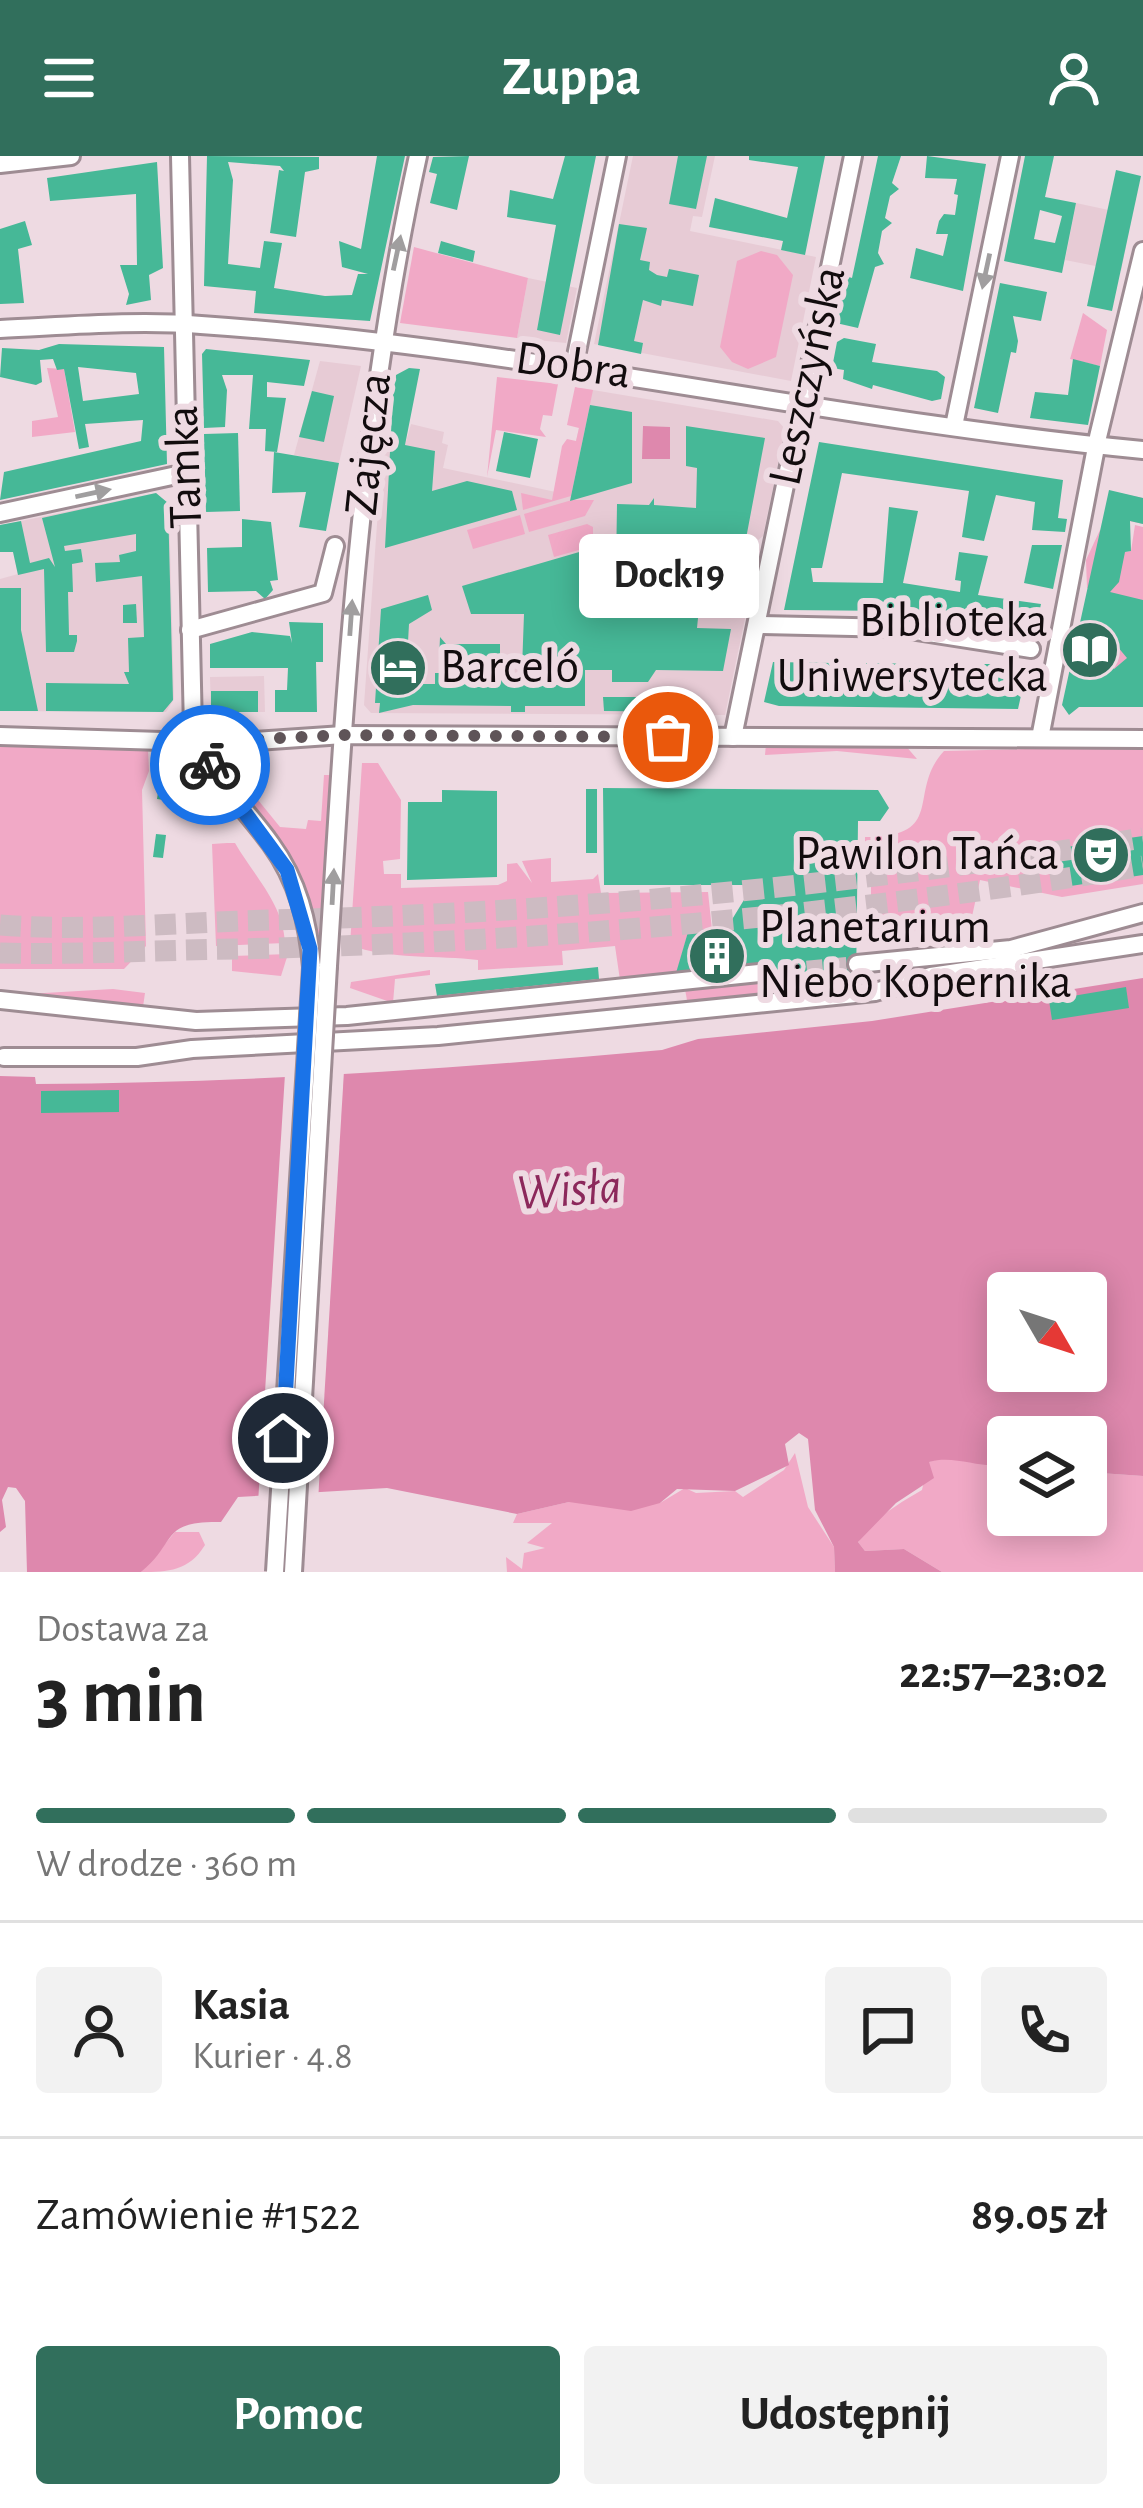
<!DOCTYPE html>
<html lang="pl">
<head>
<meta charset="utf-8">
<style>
  body { margin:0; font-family:"Alegreya Sans",sans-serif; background:#f2f2f2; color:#222; height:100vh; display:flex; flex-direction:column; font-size:45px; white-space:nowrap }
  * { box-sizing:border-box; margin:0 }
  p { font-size:39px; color:#767676 }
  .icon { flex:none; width:66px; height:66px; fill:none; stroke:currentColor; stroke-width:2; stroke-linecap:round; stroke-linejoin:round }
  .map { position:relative; height:1416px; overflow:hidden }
  .details { display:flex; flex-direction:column; background:#fff; flex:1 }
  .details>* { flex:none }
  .needle { width:78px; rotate:129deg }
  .buttons { position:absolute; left:987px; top:1116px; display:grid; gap:24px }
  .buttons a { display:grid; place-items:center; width:120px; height:120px; border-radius:12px; background:#fff; box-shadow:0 6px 30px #0003; font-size:60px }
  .pin { position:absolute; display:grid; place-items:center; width:102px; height:102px; color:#fff; margin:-51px; border:6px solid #fff; border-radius:50%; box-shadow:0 3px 12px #0007 }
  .courier { position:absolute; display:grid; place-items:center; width:120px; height:120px; margin:-60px; border:9px solid #1a73e8; border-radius:50%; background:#fff; color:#222; box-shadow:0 3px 15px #0007 }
  .bubble { position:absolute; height:84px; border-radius:12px; background:#fff; box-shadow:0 6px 30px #0003; font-size:39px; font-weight:600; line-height:84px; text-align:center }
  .summary em { font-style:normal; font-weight:600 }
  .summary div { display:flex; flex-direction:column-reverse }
  .summary { display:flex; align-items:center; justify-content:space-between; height:204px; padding:0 36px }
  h1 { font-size:78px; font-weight:600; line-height:90px }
  .bar { display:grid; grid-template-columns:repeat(4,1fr); gap:18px 12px; align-content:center; height:144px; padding:0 36px }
  .bar i { height:15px; border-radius:9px; background:#e0e0e0 }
  .bar .current { background:#316f5c }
  .bar p { grid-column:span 4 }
  .line { display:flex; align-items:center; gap:30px; padding:0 36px; border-top:3px solid #e0e0e0 }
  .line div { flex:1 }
  .round { display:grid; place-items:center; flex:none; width:126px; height:126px; border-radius:12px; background:#f2f2f2 }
  .primary-button { display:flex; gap:24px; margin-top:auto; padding:24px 36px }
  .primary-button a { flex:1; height:138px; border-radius:12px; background:#316f5c; color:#fff; font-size:48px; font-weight:600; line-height:138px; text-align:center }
  .primary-button a+a { background:#f2f2f2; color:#222 }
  header { display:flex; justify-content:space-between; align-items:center; height:156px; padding:0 36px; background:#316f5c; color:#fff; font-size:54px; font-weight:600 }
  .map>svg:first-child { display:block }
</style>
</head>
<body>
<header><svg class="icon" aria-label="menu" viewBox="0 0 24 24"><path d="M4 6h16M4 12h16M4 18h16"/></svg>Zuppa<svg class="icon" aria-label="person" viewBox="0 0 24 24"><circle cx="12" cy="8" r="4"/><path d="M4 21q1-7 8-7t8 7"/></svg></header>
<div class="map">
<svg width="1143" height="1416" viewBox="0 0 1143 1416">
  <rect width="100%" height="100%" fill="#eedae2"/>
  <!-- built -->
  <g fill="#e7cbd5">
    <path d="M633,0H715L702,61L693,60L690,75L816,101L791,225L594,188Z"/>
    <path d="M1076,47L1132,59L1121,115L1065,104Z"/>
    <path d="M528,122L577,132L566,187L517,182Z"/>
    <path d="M320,205L361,210L339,307L294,299Z"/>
    <path d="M587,233L778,265L785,273L763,380L756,386L754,419L725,559L371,557L364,549L383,285L405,289L411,268L444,276L442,287L448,289L443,312L565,338Z"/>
    <path d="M156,337L169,351L174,543L166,556L0,555V423L18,418L7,368Z"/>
    <path d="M264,520L265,556H211L210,521Z"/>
  </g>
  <!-- green -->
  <g fill="#f1a9c6">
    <path d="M414,91L528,122L517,182L400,167Z"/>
    <path d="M761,95L777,99L793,119L776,201L748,213L732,206L720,191L737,105Z"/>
    <path d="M1083,157L1107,174L1100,210L1070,203Z"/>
    <path d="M47,212L64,213L75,276L32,281V265L58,261Z"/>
    <path d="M497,221L558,228L552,260L543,259L540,273L546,281L496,274L487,321Z"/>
    <path d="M575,231L593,234L571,340L523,354L521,337L552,344L562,290L567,283L576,285L579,272L567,269Z"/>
    <path d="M1119,337L1143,342V368L1130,365L1125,396L1131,395L1135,369L1143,371V540H1075L1098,434L1087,432L1086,404L1100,374L1111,376Z"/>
    <path d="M572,344H594L585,360L529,376L524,358Z"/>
    <path d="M520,359L525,378L473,393L467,374Z"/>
    <path d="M587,368L593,371V390L554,401L548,379Z"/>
    <path d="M766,588L905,589L917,603L837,595L765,599Z"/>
    <path d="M0,590L148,592L149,615L142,634L146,790L124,813H0Z"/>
    <path d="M1143,590V728L1062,741L980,724L971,765L871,783V699L865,698V681C948,681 906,636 944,595Z"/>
    <path d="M362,607H378L401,644L400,703L383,705L384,718H401V732L498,729L507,725V708L517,707L532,727L522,705L551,702V726L593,723L598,718L601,737L708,736L712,774L687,780L676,819L620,824L615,790L562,795L563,809L478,814V804C440,799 388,804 350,789Z"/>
    <path d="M324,619H333L323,777L316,778L289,697L232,623L250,622V634L280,671L306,673L308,664L321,665Z"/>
    <path d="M227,687H235C254,720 283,747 285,787L216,790L212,688Z"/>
    <path d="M288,798L281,820L232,815V800Z"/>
    <path d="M430,814V819L395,823L393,847L350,832L351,826Z"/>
    <path d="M763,824L761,842L688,850L685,833Z"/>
    <path d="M113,833L145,837L143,851L10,839Z"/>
    <path d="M795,1297L808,1351L834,1391L835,1416H507L506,1401L522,1413L524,1397L545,1392L527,1387L552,1367H513L517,1358L569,1346L660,1347L685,1332L696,1337L735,1335L743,1341L784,1314Z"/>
    <path d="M943,1302L1008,1308V1359H1086V1316L1143,1320V1416H942L904,1393L865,1395L858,1386C874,1362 898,1348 922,1334L928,1306Z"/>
    <path d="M175,1376H199L205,1389C189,1415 168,1416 141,1416Z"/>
  </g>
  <!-- water -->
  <g fill="#de88ad" fill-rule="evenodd">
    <path d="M643,270L670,271V303H642Z"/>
    <path d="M1143,822V1320L1086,1316V1281H1008V1308C981,1314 955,1298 929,1306L934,1322L896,1347L858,1386L865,1395L904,1393L942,1416H835L834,1391L815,1354L808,1283L799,1277L785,1288L789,1309L735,1335L677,1333L660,1347L631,1355L569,1346L517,1358L387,1332L238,1341L221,1366C159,1365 178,1386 141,1416H27L25,1345L16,1332L8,1331L2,1344L6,1371L0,1376V920L35,921L36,928C246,927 453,913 662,894L698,883L872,865ZM1008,1137H1086V1215H1008Z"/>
  </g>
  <!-- pier -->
  <path fill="#eedae2" d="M344,915L318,1345L258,1347L285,918Z"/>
  <!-- building -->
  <g fill="#46b897" fill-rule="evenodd">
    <path d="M207,0L319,1V13L305,16L296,81L270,77L279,14L284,15L280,10L228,6L233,24L228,108L260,112L264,85L282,87L274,132L325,140L352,139L358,118H368L342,111L339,85L361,93L377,0H405L370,165L254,157L256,135L204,130Z"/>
    <path d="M469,0L457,54L430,47L437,18L429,16L433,1Z"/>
    <path d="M565,0H596L560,179L537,174L556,69L507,61L510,34L553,43Z"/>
    <path d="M678,0H707L696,53L669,48Z"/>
    <path d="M749,0H825L805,99L781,94L783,85L709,71L715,42L787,62L798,11L749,4Z"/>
    <path d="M878,0H901L892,27L899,33L890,40L885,62L892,67L882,75L878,97L884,108L875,111L858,172L836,167L846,120L852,122Z"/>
    <path d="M927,0L986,8L963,135L910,122L916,92L943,100L948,78H936L939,65L944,58L955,59L958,39L954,38L957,23L925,22Z"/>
    <path d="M1025,0H1054L1045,41L1076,47L1062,117L1004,105ZM1040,54L1062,60L1055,87L1034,83Z"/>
    <path d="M157,6L163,112L149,119L151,144L126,149L129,138L120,109H137L136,38L50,45L47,22Z"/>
    <path d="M1116,14L1141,20L1112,155L1087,150Z"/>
    <path d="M25,65L32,89L18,93L24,147L0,148V73Z"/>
    <path d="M619,68L647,72L640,104L650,106L649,114L657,119L667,121L669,113L699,119L693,150L662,144L661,150L643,144L634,185L643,187L641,198L598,189Z"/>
    <path d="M441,85L475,95L473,106L438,97Z"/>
    <path d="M1000,127L1047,136L1041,165L1013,160L1018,185L1016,197L1011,196L998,257L974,252Z"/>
    <path d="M844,182L876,188L872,206L937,215L945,221L941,243L932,245L873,229L872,233L843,223L844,214L832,212L837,186Z"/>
    <path d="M59,188L164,191L167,308L0,344L4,316L141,285L143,264L85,268L89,291L79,293L64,213L57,214L53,203L40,204L42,226L36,229L0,221L2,192L39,194ZM78,211L136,217L139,238L83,245Z"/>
    <path d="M206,193L310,204L304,230L267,226V241L286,242L277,296L265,295L266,273H249L253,219H222L227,234L225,271L204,272L202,198Z"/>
    <path d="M1073,203L1100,210L1088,269L1030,262L1035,236L1068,239Z"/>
    <path d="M409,212L420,213L405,289L435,295L432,335L467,325L512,335L517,354L385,392L393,238L396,219Z"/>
    <path d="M312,235L334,240L324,286L299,281Z"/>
    <path d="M590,249L632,256V327L570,345Z"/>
    <path d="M686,270L765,282L731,462H698L697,472L731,473L723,515L656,514L648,526H612V514H585V550H525V556H511V550L413,549L379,557L380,547H375L381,453L428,439L432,454L409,468L408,486L419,494L420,528H435V517H510L509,529L515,523H527V529H573L574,513H522L524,458H471L462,430L593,392V412L616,414L617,348L649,349L654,342V349L696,352L697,312L686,310Z"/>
    <path d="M504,276L538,283L530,322L496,315Z"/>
    <path d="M238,277L240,355L206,356L204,278Z"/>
    <path d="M819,286L1063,324L1058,362L1067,363L1065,376L1032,374L1035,346L996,339L984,385L962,381L969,335L842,317L822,412H811L813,426L883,427L889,351L918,355L903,427L960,436L961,425L955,424L959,396L988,400L978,439L1041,448L1035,476L898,455L784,454Z"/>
    <path d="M274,296L339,307L326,375L299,371L306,336L272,337Z"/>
    <path d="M1109,334L1143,342V368L1130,365L1131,395L1125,396L1119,426L1110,436L1143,444V551H1079L1069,559L1062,549ZM1117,490L1127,502L1114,513L1104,500Z"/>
    <path d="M156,337L168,347L173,544L163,556L46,555V527L129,528L124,516H129L128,482L144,481L142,420L96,426L95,407L120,406L119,399L136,395V378L64,390L65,395L81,393L83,406L72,408L73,436H68L69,479H77V485L74,496H46L44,413L18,419L13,396H0V369L21,365L30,407L49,402L55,411L42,362Z"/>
    <path d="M242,363L271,366L278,424L270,425L273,434L265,443L256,435L208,436L207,392L242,391Z"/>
    <path d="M1032,389H1062L1053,433L1024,427Z"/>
    <path d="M0,432H21V474L38,555H0Z"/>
    <path d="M136,448L137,467H123V449Z"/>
    <path d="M289,466L323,467V506H316L317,556H275V534H287L288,512H210V488L252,476L290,480L292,487Z"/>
    <path d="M440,481L446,488H500V505H439Z"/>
    <path d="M773,506L833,507V523H866V507L926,508V519L932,524H952L959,519V508H1028L1018,553L779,550L764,546Z"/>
    <rect x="211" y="535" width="47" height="21"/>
    <path d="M603,541H691V556L604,555Z"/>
    <path d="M160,623L173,624L171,645L157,643Z"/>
    <path d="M603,632L878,634L889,652L880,665H858L856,830L759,829V808L751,814L676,817L688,776L728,770L747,739V729H604Z"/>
    <rect x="586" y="633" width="11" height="64"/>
    <path d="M442,634L497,635V721L407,724L408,646H442Z"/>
    <circle cx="180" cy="646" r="9"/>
    <path d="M156,678L166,679L163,702L153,701Z"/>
    <path d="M1143,680V719L1064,731L1059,692Z"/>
    <path d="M598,811L599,823L437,840L435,828Z"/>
    <path d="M1126,831L1129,852L1052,864L1049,844Z"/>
    <path d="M119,934V956L41,957V935Z"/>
  </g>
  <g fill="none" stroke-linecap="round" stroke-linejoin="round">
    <!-- minor-tunnel -->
    <path stroke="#cdbbc2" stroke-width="16" stroke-dasharray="16 8" stroke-linecap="butt" d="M759,817L857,808"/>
    <!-- major-tunnel -->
    <g stroke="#cdbbc2" stroke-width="21" stroke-dasharray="21 10" stroke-linecap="butt">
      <path d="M0,769C90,776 183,766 273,764C566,757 854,729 1143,682"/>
      <path d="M0,797C79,799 158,794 237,793C544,786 840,760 1143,710"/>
    </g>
    <!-- minor casing -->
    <g stroke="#9e8c93" stroke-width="22">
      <g id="minor">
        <path d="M180,0L193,573C208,619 244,650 271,688C298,725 308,766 312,811"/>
        <path d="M0,8L71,0"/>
        <path d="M0,173C67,170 134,164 201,169C518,190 828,264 1143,294"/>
        <path d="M574,210L617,0"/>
        <path d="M954,270L1010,0"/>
        <path d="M0,357L186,317"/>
        <path d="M757,469L897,472L1031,493"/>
        <path d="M190,474L323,437L335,390"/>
        <path d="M0,580L227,587L343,579L1143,583"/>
        <path d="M733,581L853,0"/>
        <path d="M1040,582L1098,281L1143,95"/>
        <path d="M857,808L1011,793L1143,757"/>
        <path d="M328,810C345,538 359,268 418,0"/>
        <path d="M0,844L196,865L347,860L759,817"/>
        <path d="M4,901H137L192,893L438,880L875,836L931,820L1143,788"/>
      </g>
    </g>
    <!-- minor -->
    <use href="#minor" stroke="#fff" stroke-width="16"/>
    <!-- minor-bridge casing -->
    <g stroke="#9e8c93" stroke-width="22" stroke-linecap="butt">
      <g id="minor-bridge">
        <path d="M275,1416L312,811"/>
        <path d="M293,1416L328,810"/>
      </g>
    </g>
    <!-- minor-bridge -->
    <use href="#minor-bridge" stroke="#fff" stroke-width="16"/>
  </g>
  <!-- one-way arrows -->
  <defs><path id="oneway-solid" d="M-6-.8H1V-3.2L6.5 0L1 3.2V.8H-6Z" transform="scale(3)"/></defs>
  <g fill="#a09e9f">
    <use href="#oneway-solid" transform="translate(397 97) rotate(-78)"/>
    <use href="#oneway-solid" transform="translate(986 115) rotate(102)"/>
    <use href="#oneway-solid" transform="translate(93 337) rotate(-12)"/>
    <use href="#oneway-solid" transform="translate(351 462) rotate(-86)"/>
    <use href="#oneway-solid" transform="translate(333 731) rotate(-87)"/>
  </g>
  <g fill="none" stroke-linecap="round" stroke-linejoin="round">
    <!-- done -->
    <path stroke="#5f5458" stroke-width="12" stroke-dasharray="0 21.6" d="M210,609L198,586L343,579L668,581"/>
    <!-- route -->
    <path stroke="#1a73e8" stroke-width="15" d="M210,609L287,714L310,793L283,1282"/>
  </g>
  <!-- icons -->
  <defs>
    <g id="library-disc" transform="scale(3)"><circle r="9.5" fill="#316f5c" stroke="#eedae2"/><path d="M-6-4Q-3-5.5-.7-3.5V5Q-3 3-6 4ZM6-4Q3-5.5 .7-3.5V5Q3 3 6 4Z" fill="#fff"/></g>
    <g id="hotel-disc" transform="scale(3)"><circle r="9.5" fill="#316f5c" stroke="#eedae2"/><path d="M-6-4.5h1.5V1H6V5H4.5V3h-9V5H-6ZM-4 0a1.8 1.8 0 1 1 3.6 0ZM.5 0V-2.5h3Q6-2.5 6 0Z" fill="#fff"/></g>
    <g id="theatre-disc" transform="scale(3)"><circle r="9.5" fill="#316f5c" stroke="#eedae2"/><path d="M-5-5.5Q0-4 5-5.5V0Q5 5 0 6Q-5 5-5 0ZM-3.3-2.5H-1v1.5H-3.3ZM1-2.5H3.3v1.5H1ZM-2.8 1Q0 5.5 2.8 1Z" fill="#fff"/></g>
    <g id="building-disc" transform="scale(3)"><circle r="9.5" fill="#316f5c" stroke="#eedae2"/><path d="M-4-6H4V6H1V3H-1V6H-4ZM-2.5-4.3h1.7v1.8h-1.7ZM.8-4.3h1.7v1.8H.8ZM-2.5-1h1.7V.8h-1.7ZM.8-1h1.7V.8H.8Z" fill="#fff"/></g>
  </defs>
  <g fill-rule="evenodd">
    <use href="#library-disc" x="1090" y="494"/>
    <use href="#hotel-disc" x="398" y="512"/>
    <use href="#theatre-disc" x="1101" y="699"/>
    <use href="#building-disc" x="717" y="800"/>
  </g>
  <g text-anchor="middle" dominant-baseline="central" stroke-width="12" stroke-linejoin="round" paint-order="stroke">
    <!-- street labels -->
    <g font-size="48" fill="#120c0e" stroke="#eedae2">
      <text transform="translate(573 210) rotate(8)">Dobra</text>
      <text transform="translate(808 220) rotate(-78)">Leszczyńska</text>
      <text transform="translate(369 288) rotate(-84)">Zajęcza</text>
      <text transform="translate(185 311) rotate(-92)">Tamka</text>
    </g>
    <!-- poi labels -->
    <g font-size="48" fill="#120c0e" stroke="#eedae2" text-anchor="end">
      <text x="1048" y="466">Biblioteka<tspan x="1048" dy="55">Uniwersytecka</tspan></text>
      <text x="440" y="512" text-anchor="start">Barceló</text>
      <text x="1059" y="699">Pawilon Tańca</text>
      <text x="759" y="772" text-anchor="start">Planetarium<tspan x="759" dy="55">Niebo Kopernika</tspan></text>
    </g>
    <!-- water labels -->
    <g font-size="51" font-style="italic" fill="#8c285b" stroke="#eedae2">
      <text transform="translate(569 1034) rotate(-4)">Wisła</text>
    </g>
  </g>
</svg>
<div class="buttons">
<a><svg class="needle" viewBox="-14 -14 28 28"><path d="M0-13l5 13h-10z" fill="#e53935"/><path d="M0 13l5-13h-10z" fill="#767676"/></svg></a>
<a><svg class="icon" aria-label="layers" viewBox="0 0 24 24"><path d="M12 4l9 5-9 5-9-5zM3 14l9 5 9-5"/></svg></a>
</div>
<div class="pin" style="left:668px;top:581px;background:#ea580c"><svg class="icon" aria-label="bag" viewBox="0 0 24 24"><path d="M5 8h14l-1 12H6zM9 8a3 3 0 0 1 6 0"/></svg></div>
<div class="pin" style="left:283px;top:1282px;background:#1f2937"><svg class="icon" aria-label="home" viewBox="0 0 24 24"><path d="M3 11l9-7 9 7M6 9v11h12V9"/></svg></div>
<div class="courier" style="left:210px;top:609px"><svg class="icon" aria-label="bike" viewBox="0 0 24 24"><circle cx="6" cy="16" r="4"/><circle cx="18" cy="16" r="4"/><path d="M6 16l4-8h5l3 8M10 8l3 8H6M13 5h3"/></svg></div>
<div class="bubble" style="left:579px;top:378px;width:180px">Dock19</div>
</div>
<section class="details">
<div class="summary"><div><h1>3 min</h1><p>Dostawa za</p></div><em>22:57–23:02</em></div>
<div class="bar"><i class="current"></i><i class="current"></i><i class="current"></i><i></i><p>W drodze · 360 m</p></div>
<div class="line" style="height:216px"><a class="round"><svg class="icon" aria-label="person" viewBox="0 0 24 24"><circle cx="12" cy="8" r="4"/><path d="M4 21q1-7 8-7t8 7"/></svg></a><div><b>Kasia</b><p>Kurier · 4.8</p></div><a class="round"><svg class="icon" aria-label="chat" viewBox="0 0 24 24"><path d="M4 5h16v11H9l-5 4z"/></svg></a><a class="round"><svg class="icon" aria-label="phone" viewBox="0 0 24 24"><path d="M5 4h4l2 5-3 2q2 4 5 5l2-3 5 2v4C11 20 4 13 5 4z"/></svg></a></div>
<div class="line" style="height:156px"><div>Zamówienie #1522</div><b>89.05 zł</b></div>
<div class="primary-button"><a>Pomoc</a><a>Udostępnij</a></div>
</section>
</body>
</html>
